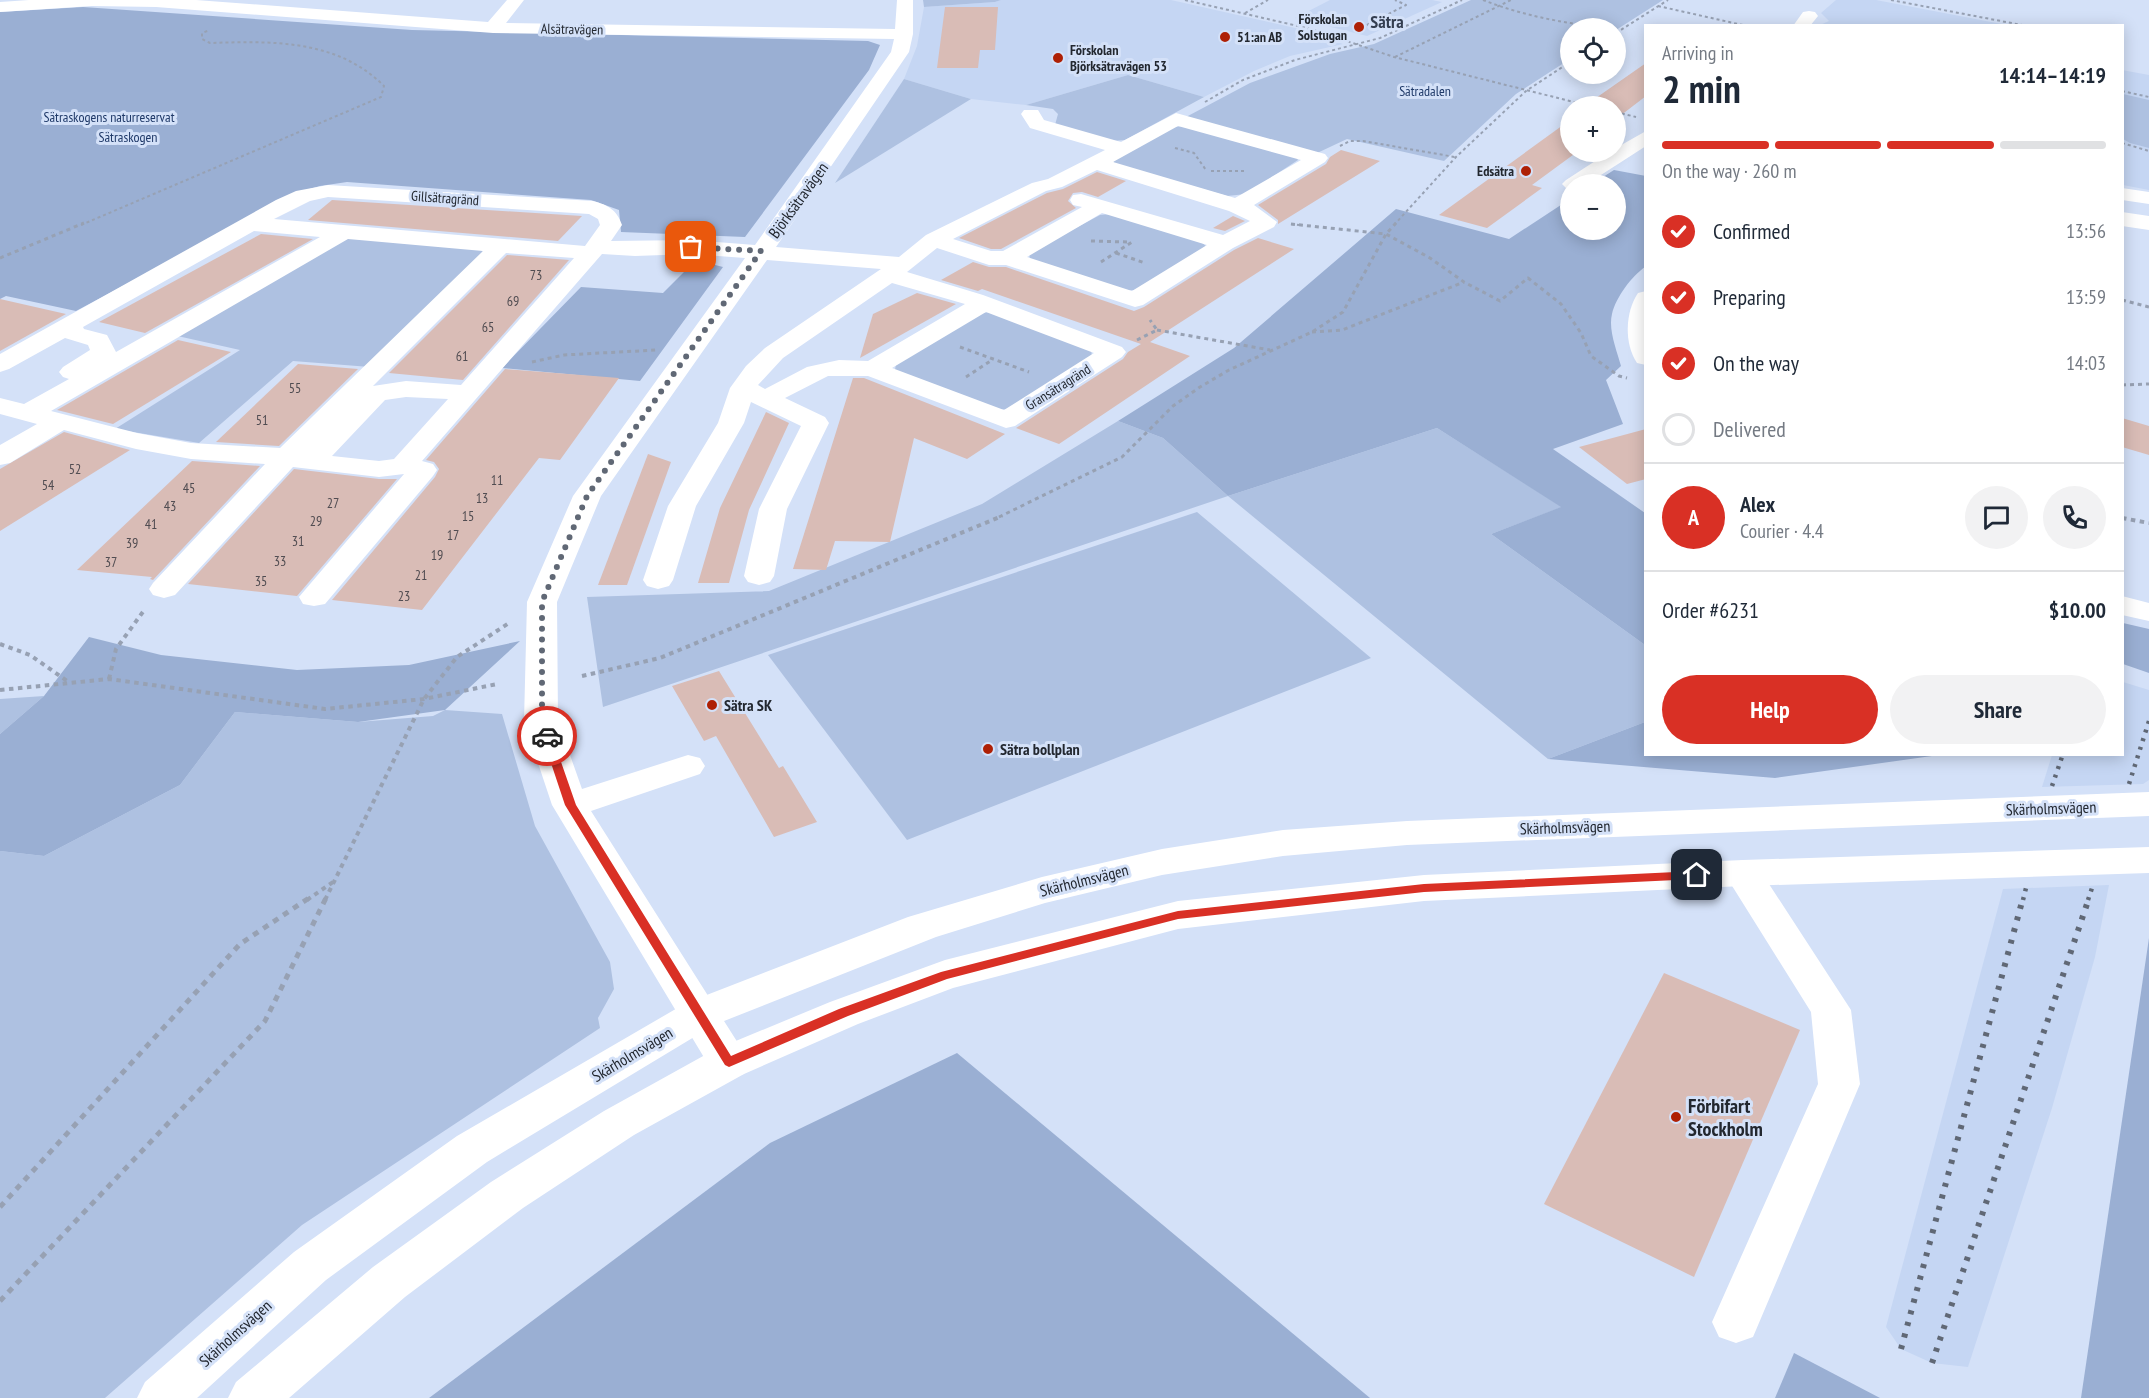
<!DOCTYPE html>
<html lang="en">
<head>
<meta charset="utf-8">
<style>
  body { margin:0; font-family:"PT Sans Narrow",sans-serif; background:#f2f2f3; color:#1f2937; height:100vh; display:flex; flex-direction:column; font-size:22px; white-space:nowrap }
  * { box-sizing:border-box; margin:0 }
  p { font-size:20px; color:#747a83 }
  .icon { flex:none; width:33px; height:33px; fill:none; stroke:currentColor; stroke-width:2; stroke-linecap:round; stroke-linejoin:round }
  .map { position:relative; flex:1; overflow:hidden }
  .drawer { position:absolute; left:1644px; top:24px; width:480px; height:732px; display:flex; flex-direction:column; background:#fff; border-radius:0px; box-shadow:0 3px 15px #0003 }
  .drawer>* { flex:none }
  .tools { position:absolute; left:1560px; top:18px; display:grid; gap:12px }
  .tools a { display:grid; place-items:center; width:66px; height:66px; border-radius:50%; background:#fff; box-shadow:0 3px 15px #0003; font-size:30px }
  .pin { position:absolute; display:grid; place-items:center; width:51px; height:51px; color:#fff; margin:-26px; border-radius:12px; box-shadow:0 3px 9px #0006 }
  .courier { position:absolute; display:grid; place-items:center; width:60px; height:60px; margin:-30px; border:4px solid #d93025; border-radius:50%; background:#fff; color:#222; box-shadow:0 2px 8px #0007 }
  .summary em { font-style:normal; font-weight:700 }
  .summary div { display:flex; flex-direction:column-reverse }
  .summary { display:flex; align-items:center; justify-content:space-between; height:102px; padding:0 18px }
  h1 { font-size:39px; font-weight:700; line-height:45px }
  .bar { display:grid; grid-template-columns:repeat(4,1fr); gap:9px 6px; align-content:center; height:72px; padding:0 18px }
  .bar i { height:8px; border-radius:4px; background:#e0e1e3 }
  .bar .active { background:#d93025 }
  .bar p { grid-column:span 4 }
  .line { display:flex; align-items:center; gap:15px; padding:0 18px; border-top:2px solid #e0e1e3 }
  .line div { flex:1 }
  .round { display:grid; place-items:center; flex:none; width:63px; height:63px; border-radius:32px; background:#f2f2f3 }
  ol { padding:0 18px; list-style:none }
  li { display:flex; align-items:center; gap:18px; height:66px }
  li p { margin-inline-start:auto }
  li .icon { padding:6px; border-radius:50%; background:#d93025; color:#fff; stroke-width:4 }
  li:last-child { color:#747a83 }
  li i { width:33px; height:33px; border:3px solid #e0e1e3; border-radius:50% }
  .button { display:flex; gap:12px; margin-top:auto; padding:12px 18px }
  .button a { flex:1; height:69px; border-radius:36px; background:#d93025; color:#fff; font-size:24px; font-weight:700; line-height:69px; text-align:center }
  .button a+a { background:#f2f2f3; color:#1f2937 }
  .map>svg:first-child { display:block }
</style>
</head>
<body>
<div class="map">
<svg width="2149" height="1398" viewBox="0 0 2149 1398">
  <rect width="100%" height="100%" fill="#d4e1f8"/>
  <!-- built -->
  <g fill="#c5d6f3">
    <path d="M1001,0H1171L1304,30L1343,44L1290,56L1254,71L1204,97L1128,75L1026,105L971,99L904,79L917,46L924,7L995,2Z"/>
    <path d="M1330,0H1432L1442,2L1367,36L1295,18Z"/>
    <path d="M1836,0H1876L2007,25H1820L1829,21L1821,13Z"/>
    <path d="M2122,70L2149,75V190L2123,185Z"/>
    <path d="M2123,682L2149,690V780L2143,784L2042,787L2052,755L2122,754Z"/>
    <path d="M2109,885L2095,957L2052,1108L1968,1367L1932,1363L1901,1349L1886,1327L2003,889Z"/>
  </g>
  <!-- green -->
  <g fill="#aec1e1">
    <path d="M923,0H1001L995,2L924,7Z"/>
    <path d="M1471,0H1663L1616,30L1570,28V59L1516,94L1444,161L1347,139L1315,154L1186,117L1250,83L1330,54L1374,44Z"/>
    <path d="M1128,75L1204,97L1125,140L1112,141L1055,125L1058,114L1053,109L1026,105Z"/>
    <path d="M904,79L971,99L835,183Z"/>
    <path d="M2123,94L2149,100V148L2130,143L2123,139Z"/>
    <path d="M1183,126L1295,155L1298,160L1246,194L1227,196L1114,164L1113,159L1174,127Z"/>
    <path d="M1110,214L1200,241L1207,247L1142,289L1125,291L1030,260L1029,253L1100,215Z"/>
    <path d="M348,237L479,248L483,252L370,367L293,361L199,443L115,429L240,350L173,335Z"/>
    <path d="M990,312L1091,349L1092,357L1009,409L995,410L895,370L896,364L981,313Z"/>
    <path d="M1118,421L1163,438L1228,496L1437,428L1562,507L1491,534L1645,645V722L1548,759L1228,496L603,707L587,597L769,591L982,504Z"/>
    <path d="M1197,512L1371,658L907,840L768,655Z"/>
    <path d="M44,696L0,734V699Z"/>
    <path d="M445,710L502,714L535,826L610,962L614,989L598,1018L600,1028L302,1225L105,1398H0V851L44,856L180,785L235,712L358,722L433,716Z"/>
  </g>
  <!-- forest -->
  <g fill="#9aafd3">
    <path d="M83,7L412,30L868,41L880,45L869,70L745,237L621,232L619,210L591,200L347,182L320,186L299,192L76,311L6,296L0,299V12Z"/>
    <path d="M1614,170L1646,176L1645,267C1632,276 1616,297 1612,314C1608,330 1617,351 1621,366L1606,380L1623,424L1553,449L1645,513V645L1491,534L1561,507L1437,428L1228,496L1163,438L1118,421L1234,348L1396,209L1509,239L1570,199V230H1616V184H1592Z"/>
    <path d="M696,260L723,267L640,381L502,368L581,287L663,293Z"/>
    <path d="M2123,623L2149,629V673L2123,664Z"/>
    <path d="M89,637L161,655L297,670L409,665L520,641L445,710L358,722L235,712L180,785L44,856L0,851V734L44,696Z"/>
    <path d="M1645,722L1646,754L1939,755L1775,778L1548,759Z"/>
    <path d="M2149,938V1398H2081Z"/>
    <path d="M957,1053L1370,1398H429L770,1143Z"/>
    <path d="M1794,1353L1880,1398H1775Z"/>
  </g>
  <!-- building -->
  <g fill="#d9bcb6">
    <path d="M945,7H998L995,50H980L978,68H937Z"/>
    <path d="M1646,63V96L1616,119V106H1589L1596,101L1593,100Z"/>
    <path d="M1570,120V152H1577L1532,185L1542,188L1487,228L1439,215Z"/>
    <path d="M1341,150L1380,161L1278,224V220L1258,205L1326,164L1330,157Z"/>
    <path d="M1097,172L1126,181L1098,197L1082,192L1073,193L1068,201L1076,208L1001,249H991L959,238L1047,193L1063,189Z"/>
    <path d="M332,200L582,216L558,241L308,220Z"/>
    <path d="M1233,216L1245,221L1225,231L1213,228Z"/>
    <path d="M261,234L313,239L145,333L99,322Z"/>
    <path d="M1258,238L1294,249L1150,342L1190,356L1059,444L1016,428L1123,359L1128,352L1141,344L982,289L978,291L941,280L973,262L989,267H1006L1134,311L1144,307L1234,250Z"/>
    <path d="M507,255L569,260L463,380L389,373Z"/>
    <path d="M917,293L956,304L860,358L873,314Z"/>
    <path d="M0,299L66,314L0,351Z"/>
    <path d="M178,340L231,352L113,424L57,410Z"/>
    <path d="M298,364L358,369L279,446L216,442Z"/>
    <path d="M505,369L619,378L560,460L539,458L422,610L332,600L435,477L439,469L434,462L426,460Z"/>
    <path d="M853,378H864L1005,434L967,459L914,438L890,542L835,541L826,570L793,569Z"/>
    <path d="M766,412L789,423L749,510L729,583H698L720,508Z"/>
    <path d="M2122,418L2149,426V455L2122,447Z"/>
    <path d="M1646,429V479L1627,484L1579,447Z"/>
    <path d="M64,432L130,450L0,531V469Z"/>
    <path d="M648,454L671,462L627,585H598Z"/>
    <path d="M192,461L260,466L153,580L150,579L152,577L77,570Z"/>
    <path d="M294,469L379,479H397L297,596L188,584Z"/>
    <path d="M719,671L779,768L783,766L817,822L774,837L716,736L704,741L672,686Z"/>
    <path d="M1664,973L1800,1030L1694,1277L1544,1204Z"/>
  </g>
  <g fill="none" stroke-linecap="round" stroke-linejoin="round">
    <!-- path-far3 -->
    <g stroke="#97a1b3" stroke-width="2" stroke-dasharray="3 3" stroke-linecap="butt">
      <path d="M1185,0L1311,29L1394,57L1590,106"/>
      <path d="M1483,0C1524,16 1567,24 1610,28"/>
      <path d="M1891,0L2027,26"/>
      <path d="M1658,6L1747,26"/>
      <path d="M1245,13L1268,0"/>
      <path d="M1367,25L1406,5L1395,0"/>
      <path d="M1616,33L1668,0"/>
      <path d="M1395,57L1511,0"/>
      <path d="M2122,91L2149,97"/>
      <path d="M1205,102L1243,80L1295,60L1380,38L1462,0"/>
      <path d="M1616,112L1636,117"/>
      <path d="M2122,143L2149,151"/>
      <path d="M1340,146L1350,141H1363L1455,157"/>
      <path d="M1175,148L1194,153L1206,170"/>
      <path d="M1211,171H1246"/>
      <path d="M1291,224L1299,225"/>
      <path d="M81,225L381,97L384,86C337,39 271,41 210,43L202,39V33L210,30"/>
      <path d="M1394,225L1456,157L1526,91L1570,62"/>
    </g>
    <!-- path-far2 -->
    <g stroke="#97a1b3" stroke-width="3" stroke-dasharray="4 4" stroke-linecap="butt">
      <path d="M1291,224L1386,234L1430,258L1464,282L1500,301L1528,278L1561,304L1581,333L1591,356L1619,376L1627,378"/>
      <path d="M1091,241L1128,242"/>
      <path d="M1116,253L1145,263"/>
      <path d="M0,258L84,223"/>
      <path d="M1101,262L1132,242"/>
      <path d="M2122,300L2149,307"/>
      <path d="M1157,330L1270,350"/>
      <path d="M1312,332L1342,330L1464,282"/>
      <path d="M1137,340L1157,330L1150,320"/>
      <path d="M960,347L1029,372"/>
      <path d="M532,362L564,355L656,350"/>
      <path d="M966,377L992,360"/>
      <path d="M2122,385L2149,384"/>
      <path d="M999,517L1122,457L1173,406L1200,387L1229,370L1312,332L1343,312L1386,234L1396,223"/>
    </g>
    <!-- path-far1 -->
    <g stroke="#97a1b3" stroke-width="4" stroke-dasharray="4.5 4.5" stroke-linecap="butt">
      <path d="M2122,518L2149,523"/>
      <path d="M0,644L30,655L70,683"/>
      <path d="M582,676L660,658L1002,516"/>
      <path d="M109,679L116,649L145,609"/>
      <path d="M0,690L109,679L325,709L424,699L497,684"/>
      <path d="M307,900L333,882"/>
      <path d="M325,900L424,699L457,657L509,623"/>
    </g>
    <!-- path -->
    <g stroke="#97a1b3" stroke-width="5" stroke-dasharray="6 6" stroke-linecap="butt">
      <path d="M0,1207L240,944L309,898"/>
      <path d="M0,1301L265,1021L326,898"/>
    </g>
    <!-- minor -->
    <g fill="#fff" fill-rule="evenodd">
      <path d="M29,0H196L488,22L507,0H524L506,23L895,29L897,0H913V34L909,52L776,247L899,257L926,235L1032,183L1048,179L1105,150L1030,128L1021,114L1024,110H1038L1044,120L1121,142L1176,113L1325,154L1328,158L1325,162L1254,205L1277,222L1274,227L1233,248L1143,305L1135,307L1006,265H989L937,248L907,272L983,295L1122,347L1126,352L1122,357L1015,426L1006,428L868,376H828L785,398L825,417L829,423L787,509L774,576L770,582L759,585L748,582L744,576L759,509L801,426L751,402L744,423L696,506L673,580L669,586L658,589L647,586L643,580L668,506L718,423L730,388L746,366L765,348L881,269L767,260L601,496L557,602L558,721L582,789L688,755L700,758L705,766L700,774L591,811L750,1062L744,1074L729,1078L714,1074L552,805L524,721L527,602L573,496L745,258L691,254L635,256L602,254L422,461L433,464L437,470L433,476L325,604L314,606L303,604L299,597L404,474L379,477L293,467L175,595L164,598L153,595L149,589L153,583L265,464L191,459L136,449L64,430L10,463L0,465V445L37,424L0,414V398L24,404L69,379L63,377L59,372L63,367L90,350L88,345L65,338L9,369L0,372V354L276,200L296,191L328,185L593,201C608,205 617,210 622,225L611,241L691,240L755,245L891,52L894,39L493,33L156,7L92,6L0,12V2ZM1178,126L1301,160L1235,198L1113,162ZM1097,170L1229,211L1250,221L1223,235L1081,194L1073,195L1070,200L1073,205L1082,207L1003,251H991L953,239L1046,191L1062,187ZM328,197L589,214L598,219L600,225L585,246L274,219L310,201ZM1102,213L1207,245L1132,291L1027,257ZM254,231L320,237L116,352L107,335L84,329L83,327ZM348,239L483,251L280,448L191,443L137,433L51,411ZM506,253L574,258L461,385L406,381L373,386ZM892,283L965,304L868,361L839,360L807,367L765,389L758,385L783,358ZM986,312L1094,353L1004,410L892,368ZM406,397L448,399L394,459L379,461L332,456L385,400Z"/>
      <path d="M1809,11L1815,12L1818,16L1810,26H1793L1803,12Z"/>
      <path d="M1646,131V146L1587,184H1570V190L1566,188L1562,184L1566,180L1609,152H1616V148Z"/>
      <path d="M2122,188L2149,192V204L2122,200Z"/>
      <path d="M2122,212L2149,216V230L2122,226Z"/>
      <path d="M1646,291V365L1637,363C1624,344 1625,312 1638,293Z"/>
      <path d="M2122,596L2149,603V621L2122,615Z"/>
      <path d="M1743,860L1756,864L1851,1010L1860,1084L1753,1337L1736,1343L1719,1337L1712,1322L1818,1084L1811,1012L1724,873L1730,864Z"/>
    </g>
    <!-- major -->
    <g fill="#fff" fill-rule="evenodd">
      <path d="M2149,792V816L1407,845L1283,856L1162,875L1045,903L936,937L714,1025L487,1162L326,1280L197,1398H137L145,1382L294,1252L457,1136L686,1003L908,917L1042,877L1162,849L1283,830L1407,821Z"/>
      <path d="M2149,847V873L1743,886L1424,901L1178,929L953,988L858,1024L744,1074L634,1135L523,1208L405,1297L289,1398H228L236,1382L373,1267L491,1182L604,1111L714,1050L830,1002L945,960L1178,901L1424,875L1743,860Z"/>
    </g>
    <!-- rail-far1 -->
    <g stroke="#606875" stroke-width="4.5" stroke-dasharray="3 6" stroke-linecap="butt">
      <path d="M2129,784L2149,721"/>
      <path d="M2052,786L2063,754"/>
      <path d="M2023,900L2026,888"/>
      <path d="M2088,900L2093,885"/>
    </g>
    <!-- rail -->
    <g stroke="#606875" stroke-width="6" stroke-dasharray="4 8" stroke-linecap="butt">
      <path d="M1901,1349L2023,898"/>
      <path d="M1932,1363L2089,898"/>
    </g>
  </g>
  <!-- route -->
  <path fill="#d93025" d="M547,733L552,736L576,805L731,1056L839,1009L941,972L1178,911L1424,884L1697,871L1703,875L1697,879L1424,892L1178,919L947,979L848,1016L729,1067L725,1065L565,805L542,736Z"/>
  <g fill="none" stroke-linecap="round" stroke-linejoin="round">
    <!-- done -->
    <path stroke="#606875" stroke-width="6" stroke-dasharray="0 10.8" d="M547,736L542,721V602L587,496L761,251L691,247"/>
  </g>
  <!-- markers -->
  <g fill="#ae2005" stroke="#d4e1f8" stroke-width="2">
    <circle cx="1359" cy="27" r="6"/>
    <circle cx="1225" cy="37" r="6"/>
    <circle cx="1058" cy="58" r="6"/>
    <circle cx="1526" cy="171" r="6"/>
    <circle cx="712" cy="705" r="6"/>
    <circle cx="988" cy="749" r="6"/>
    <circle cx="1676" cy="1117" r="6"/>
  </g>
  <g text-anchor="middle" dominant-baseline="central" stroke-width="6" stroke-linejoin="round" paint-order="stroke">
    <!-- far-poi labels -->
    <g font-size="14" font-weight="bold" fill="#22272f" stroke="#d4e1f8" text-anchor="end">
      <text x="1347" y="19">Förskolan<tspan x="1347" dy="16">Solstugan</tspan></text>
      <text x="1237" y="37" text-anchor="start">51:an AB</text>
      <text x="1070" y="50" text-anchor="start">Förskolan<tspan x="1070" dy="16">Björksätravägen 53</tspan></text>
      <text x="1514" y="171">Edsätra</text>
    </g>
    <!-- far-street labels -->
    <g font-size="14" fill="#22272f" stroke="#d4e1f8">
      <text transform="translate(572 29) rotate(1)">Alsätravägen</text>
      <text transform="translate(445 198) rotate(4)">Gillsätragränd</text>
      <text transform="translate(1058 387) rotate(-32)">Gransätragränd</text>
    </g>
    <!-- far-park labels -->
    <g font-size="14" fill="#1f3968" stroke="#d4e1f8">
      <text x="1425" y="91">Sätradalen</text>
      <text x="109" y="117">Sätraskogens naturreservat</text>
      <text x="128" y="137">Sätraskogen</text>
    </g>
    <!-- number labels -->
    <g font-size="14" fill="#504c51">
      <text x="536" y="275">73</text>
      <text x="513" y="301">69</text>
      <text x="488" y="327">65</text>
      <text x="462" y="356">61</text>
      <text x="295" y="388">55</text>
      <text x="262" y="420">51</text>
      <text x="75" y="469">52</text>
      <text x="497" y="480">11</text>
      <text x="48" y="485">54</text>
      <text x="189" y="488">45</text>
      <text x="482" y="498">13</text>
      <text x="333" y="503">27</text>
      <text x="170" y="506">43</text>
      <text x="468" y="516">15</text>
      <text x="316" y="521">29</text>
      <text x="151" y="524">41</text>
      <text x="453" y="535">17</text>
      <text x="298" y="541">31</text>
      <text x="132" y="543">39</text>
      <text x="437" y="555">19</text>
      <text x="280" y="561">33</text>
      <text x="111" y="562">37</text>
      <text x="421" y="575">21</text>
      <text x="261" y="581">35</text>
      <text x="404" y="596">23</text>
    </g>
    <!-- street labels -->
    <g font-size="16" fill="#22272f" stroke="#d4e1f8">
      <text transform="translate(798 200) rotate(-54)">Björksätravägen</text>
      <text transform="translate(2051 808) rotate(-2)">Skärholmsvägen</text>
      <text transform="translate(1565 827) rotate(-2)">Skärholmsvägen</text>
      <text transform="translate(1084 880) rotate(-14)">Skärholmsvägen</text>
      <text transform="translate(632 1054) rotate(-31)">Skärholmsvägen</text>
      <text transform="translate(235 1333) rotate(-42)">Skärholmsvägen</text>
    </g>
    <!-- poi labels -->
    <g font-size="16" font-weight="bold" fill="#22272f" stroke="#d4e1f8" text-anchor="start">
      <text x="724" y="705">Sätra SK</text>
      <text x="1000" y="749">Sätra bollplan</text>
    </g>
    <!-- far-district labels -->
    <g font-size="18" font-weight="bold" fill="#343e50" stroke="#d4e1f8">
      <text x="1387" y="21">Sätra</text>
    </g>
    <!-- near-poi labels -->
    <g font-size="20" font-weight="bold" fill="#22272f" stroke="#d4e1f8" text-anchor="start">
      <text x="1688" y="1106">Förbifart<tspan x="1688" dy="23">Stockholm</tspan></text>
    </g>
  </g>
</svg>
<div class="tools">
<a><svg class="icon" aria-label="locate" viewBox="0 0 24 24"><circle cx="12" cy="12" r="6"/><path d="M12 2v4M12 18v4M2 12h4M18 12h4"/></svg></a>
<a>+</a>
<a>−</a>
</div>
<div class="pin" style="left:691px;top:247px;background:#ea580c"><svg class="icon" aria-label="bag" viewBox="0 0 24 24"><path d="M5 8h14l-1 12H6zM9 8a3 3 0 0 1 6 0"/></svg></div>
<div class="pin" style="left:1697px;top:875px;background:#1f2937"><svg class="icon" aria-label="home" viewBox="0 0 24 24"><path d="M3 11l9-7 9 7M6 9v11h12V9"/></svg></div>
<div class="courier" style="left:547px;top:736px"><svg class="icon" aria-label="car" viewBox="0 0 24 24"><path d="M5 17H2v-5l4-1 3-4h7l3 4 3 1v5h-3M9 17h6M6 11h13"/><circle cx="7" cy="17" r="2"/><circle cx="17" cy="17" r="2"/></svg></div>
<section class="drawer">
<div class="summary"><div><h1>2 min</h1><p>Arriving in</p></div><em>14:14–14:19</em></div>
<div class="bar"><i class="active"></i><i class="active"></i><i class="active"></i><i></i><p>On the way · 260 m</p></div>
<ol>
<li><svg class="icon" aria-label="check" viewBox="0 0 24 24"><path d="M5 12l5 5 9-10"/></svg>Confirmed<p>13:56</p></li>
<li><svg class="icon" aria-label="check" viewBox="0 0 24 24"><path d="M5 12l5 5 9-10"/></svg>Preparing<p>13:59</p></li>
<li><svg class="icon" aria-label="check" viewBox="0 0 24 24"><path d="M5 12l5 5 9-10"/></svg>On the way<p>14:03</p></li>
<li><i></i>Delivered</li>
</ol>
<div class="line" style="height:108px"><b class="round" style="background:#d93025;color:#fff">A</b><div><b>Alex</b><p>Courier · 4.4</p></div><a class="round"><svg class="icon" aria-label="chat" viewBox="0 0 24 24"><path d="M4 5h16v11H9l-5 4z"/></svg></a><a class="round"><svg class="icon" aria-label="phone" viewBox="0 0 24 24"><path d="M5 4h4l2 5-3 2q2 4 5 5l2-3 5 2v4C11 20 4 13 5 4z"/></svg></a></div>
<div class="line" style="height:78px"><div>Order #6231</div><b>$10.00</b></div>
<div class="button"><a>Help</a><a>Share</a></div>
</section>
</div>
</body>
</html>
